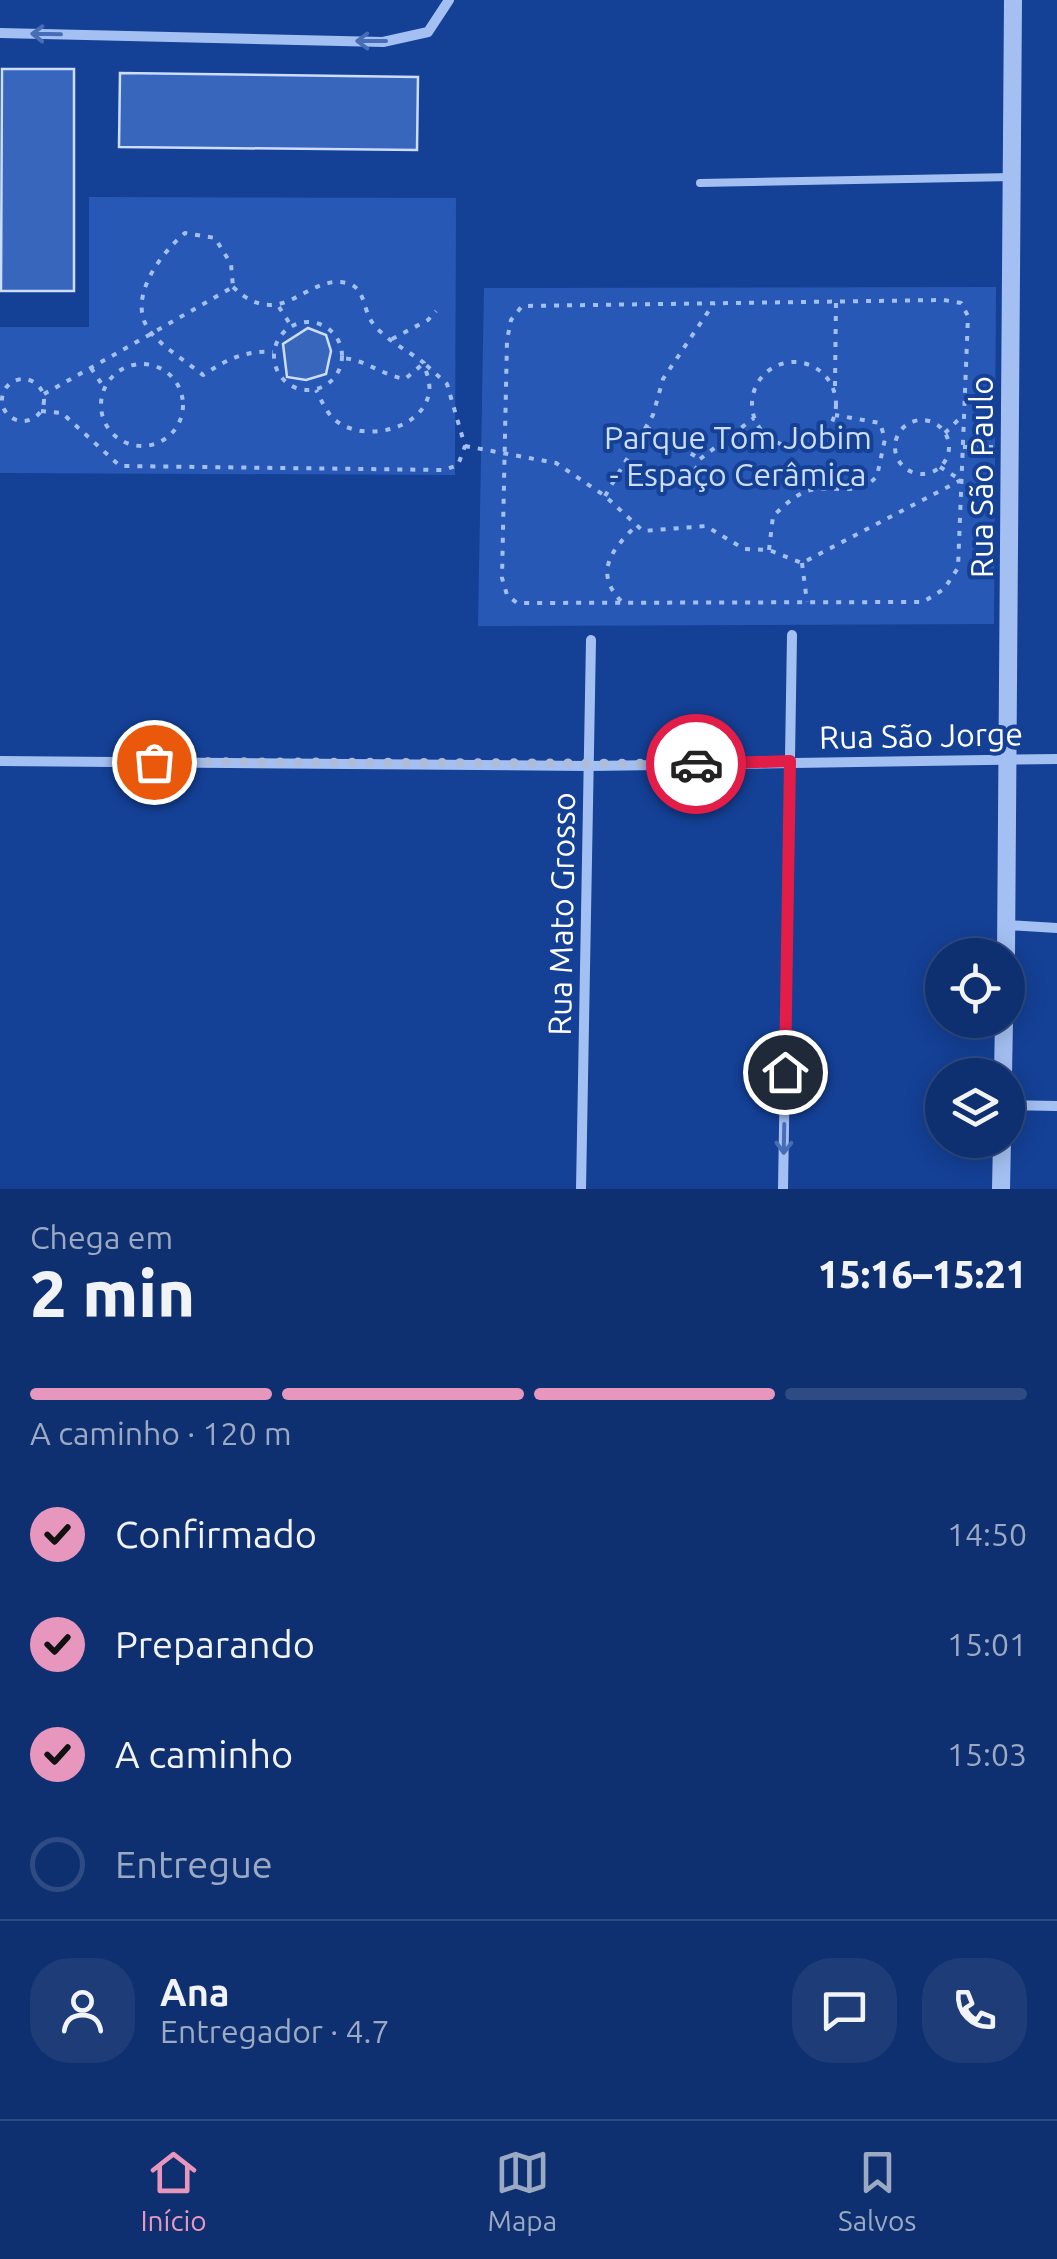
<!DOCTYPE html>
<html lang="pt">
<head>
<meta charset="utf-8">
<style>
  body { margin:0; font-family:Ubuntu,sans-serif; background:#1d3c78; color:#f1f3f6; height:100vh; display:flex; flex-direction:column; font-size:38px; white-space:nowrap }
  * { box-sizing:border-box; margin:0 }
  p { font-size:32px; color:#9ba9c3 }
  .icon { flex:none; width:55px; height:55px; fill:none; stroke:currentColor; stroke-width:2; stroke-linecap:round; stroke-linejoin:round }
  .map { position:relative; height:1189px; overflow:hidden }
  .side { display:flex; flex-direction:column; background:#0f3070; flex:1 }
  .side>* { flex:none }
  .controls { position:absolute; left:925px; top:938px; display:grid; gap:20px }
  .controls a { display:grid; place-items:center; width:100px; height:100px; border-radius:50%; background:#0f3070; box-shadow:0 5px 25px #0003,0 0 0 2px #2f4b83; font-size:50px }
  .pin { position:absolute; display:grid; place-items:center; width:85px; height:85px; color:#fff; margin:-42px; border:5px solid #fff; border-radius:50%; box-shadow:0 2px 10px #0007 }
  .courier { position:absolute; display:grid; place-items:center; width:100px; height:100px; margin:-50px; border:8px solid #e11d48; border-radius:50%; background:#fff; color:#222; box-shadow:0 2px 12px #0007 }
  .headline em { font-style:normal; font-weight:800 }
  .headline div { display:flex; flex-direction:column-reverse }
  .headline { display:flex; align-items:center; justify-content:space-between; height:170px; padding:0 30px }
  h1 { font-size:65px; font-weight:800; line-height:75px }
  .bar { display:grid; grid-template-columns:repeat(4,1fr); gap:15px 10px; align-content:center; height:120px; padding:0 30px }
  .bar i { height:12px; border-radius:8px; background:#2f4b83 }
  .bar .selected { background:#e797bd }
  .bar p { grid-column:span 4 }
  .line { display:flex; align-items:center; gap:25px; padding:0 30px; border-top:2px solid #2f4b83 }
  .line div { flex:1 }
  .round { display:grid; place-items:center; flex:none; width:105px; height:105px; border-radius:40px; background:#1d3c78 }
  ol { padding:0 30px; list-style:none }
  li { display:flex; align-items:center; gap:30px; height:110px }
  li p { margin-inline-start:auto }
  li .icon { padding:10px; border-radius:50%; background:#e797bd; color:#111; stroke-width:4 }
  li:last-child { color:#9ba9c3 }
  li i { width:55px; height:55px; border:5px solid #2f4b83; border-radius:50% }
  .tab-bar { display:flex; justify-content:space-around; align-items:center; height:140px; border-top:2px solid #2f4b83; background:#0f3070; font-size:28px; color:#9ba9c3 }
  .tab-bar a { display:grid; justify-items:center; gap:5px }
  .tab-bar .selected { color:#e797bd }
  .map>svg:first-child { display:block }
</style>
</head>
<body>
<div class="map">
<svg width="1057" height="1189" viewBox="0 0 1057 1189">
  <rect width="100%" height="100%" fill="#144096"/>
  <!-- green -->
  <g fill="#2758b5">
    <path d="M89,197L456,198L455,475L0,473V327H89Z"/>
    <path d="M996,287L994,624L478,626L484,288Z"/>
  </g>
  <!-- building -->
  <g fill="#3866bc" stroke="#ccddfd" stroke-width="2.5">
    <path d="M2,69H74V291H1Z"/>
    <path d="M120,73L418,77L417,150L119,147Z"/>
    <path d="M308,328L326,335L331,351L326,374L306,380L287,377L283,344Z"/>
  </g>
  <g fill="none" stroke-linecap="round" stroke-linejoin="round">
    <!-- path -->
    <g stroke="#a4c0f2" stroke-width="4" stroke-dasharray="5 8" stroke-linecap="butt">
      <path d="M233,287C283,335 307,270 350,284C363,289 364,306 369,317C379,337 406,349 424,363C426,372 431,384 429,393C422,432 357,444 332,417C325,410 321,399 316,390"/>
      <path d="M944,300L961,303L968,316L958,568L944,589L923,602L517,603L507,595L502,578L507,340L511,320L522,306Z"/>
      <path d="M279,307L290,324"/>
      <circle cx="308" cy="356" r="34"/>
      <path d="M392,339L428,320L436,311"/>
      <circle cx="794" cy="404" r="42"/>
      <circle cx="142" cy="405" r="41"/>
      <path d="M91,368L105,389"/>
      <circle cx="23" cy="400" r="21"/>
      <path d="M835,386L836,301"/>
      <path d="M44,394C107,359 170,323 233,287L231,264L215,238L185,233C159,255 123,303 153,335C167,350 187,362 203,375C226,360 245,350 273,352"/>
      <path d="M41,411L62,413L120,466L444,470L458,465L465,446L447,384L424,363L405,379C381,375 365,359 341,358"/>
      <circle cx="922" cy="447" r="27"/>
      <path d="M646,427L700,459"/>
      <path d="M945,433L963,415"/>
      <path d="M465,446L556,463L605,496L643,531L706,526L744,549L769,550L802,563L961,480"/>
      <path d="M963,447H993"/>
      <path d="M940,467L961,480"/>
      <path d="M695,471L700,459L754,418"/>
      <path d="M605,496L653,415L663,379L714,303"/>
      <path d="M769,550L773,516C783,507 793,496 807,491C831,483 858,499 877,476L885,439L880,423L835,415"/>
      <path d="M802,563L807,602"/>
      <path d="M621,601C594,573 611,550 635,527"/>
    </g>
    <!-- service -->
    <path stroke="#a4c0f2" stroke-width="8" d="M700,183L1013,177"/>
    <!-- minor -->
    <g stroke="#a4c0f2" stroke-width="10">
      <path d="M0,33L383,42L428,32L449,0"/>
      <path d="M0,761L589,766L1057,759"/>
      <path d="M1006,925L1057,928"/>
      <path d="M1008,1105L1057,1106"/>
      <path d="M581,1189L591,640"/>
      <path d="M783,1189L792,635"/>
    </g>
    <!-- tertiary -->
    <g stroke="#a4c0f2" stroke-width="18">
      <path d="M1006,955L1013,0"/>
      <path d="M1003,1075L1004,1020"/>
      <path d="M1001,1189L1002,1140"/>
    </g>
  </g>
  <!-- one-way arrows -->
  <defs><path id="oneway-shaft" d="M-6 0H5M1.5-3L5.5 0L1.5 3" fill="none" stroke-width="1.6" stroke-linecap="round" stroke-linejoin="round" transform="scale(2.5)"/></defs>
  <g stroke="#466db6">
    <use href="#oneway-shaft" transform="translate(46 34) rotate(-179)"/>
    <use href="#oneway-shaft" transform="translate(371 41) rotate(-180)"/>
    <use href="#oneway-shaft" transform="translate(784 1139) rotate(91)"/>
  </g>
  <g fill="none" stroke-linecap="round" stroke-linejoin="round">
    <!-- done -->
    <path stroke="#adbcda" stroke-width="10" stroke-dasharray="0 18" d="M154,762L696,764"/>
    <!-- route -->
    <path stroke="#e11d48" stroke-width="12" d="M696,764L790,761L785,1072"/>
  </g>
  <g text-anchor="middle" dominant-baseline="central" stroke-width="8" stroke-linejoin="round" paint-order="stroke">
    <!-- park labels -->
    <g font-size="32" fill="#ccddfd" stroke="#144096">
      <text x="738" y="437">Parque Tom Jobim<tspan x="738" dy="37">- Espaço Cerâmica</tspan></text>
    </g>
    <!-- street labels -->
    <g font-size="32" fill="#fff" stroke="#144096">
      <text transform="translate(981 477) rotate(-90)">Rua São Paulo</text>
      <text transform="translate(921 735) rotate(-1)">Rua São Jorge</text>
      <text transform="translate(561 914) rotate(-89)">Rua Mato Grosso</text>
    </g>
  </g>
</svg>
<div class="controls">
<a><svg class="icon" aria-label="locate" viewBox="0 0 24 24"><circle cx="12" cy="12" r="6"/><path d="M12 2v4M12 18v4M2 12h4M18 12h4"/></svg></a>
<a><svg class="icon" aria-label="layers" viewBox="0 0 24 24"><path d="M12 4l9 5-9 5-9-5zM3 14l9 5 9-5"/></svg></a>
</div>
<div class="pin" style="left:154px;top:762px;background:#ea580c"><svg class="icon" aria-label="bag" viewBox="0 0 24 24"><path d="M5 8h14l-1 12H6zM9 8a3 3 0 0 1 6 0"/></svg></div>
<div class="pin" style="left:785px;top:1072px;background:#1f2937"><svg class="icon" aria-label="home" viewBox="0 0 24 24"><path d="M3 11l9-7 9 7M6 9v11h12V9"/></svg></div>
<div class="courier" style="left:696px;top:764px"><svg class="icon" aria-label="car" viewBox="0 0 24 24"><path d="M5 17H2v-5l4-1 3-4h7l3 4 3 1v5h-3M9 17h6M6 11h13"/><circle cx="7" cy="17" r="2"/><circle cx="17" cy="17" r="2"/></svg></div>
</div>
<section class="side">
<div class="headline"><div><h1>2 min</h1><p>Chega em</p></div><em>15:16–15:21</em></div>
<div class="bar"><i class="selected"></i><i class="selected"></i><i class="selected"></i><i></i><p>A caminho · 120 m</p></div>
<ol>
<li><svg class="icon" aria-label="check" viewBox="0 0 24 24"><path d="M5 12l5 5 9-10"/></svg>Confirmado<p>14:50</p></li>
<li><svg class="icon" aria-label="check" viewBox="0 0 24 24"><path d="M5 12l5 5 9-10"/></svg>Preparando<p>15:01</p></li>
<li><svg class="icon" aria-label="check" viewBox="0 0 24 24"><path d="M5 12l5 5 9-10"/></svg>A caminho<p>15:03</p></li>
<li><i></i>Entregue</li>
</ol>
<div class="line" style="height:180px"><a class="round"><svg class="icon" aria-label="person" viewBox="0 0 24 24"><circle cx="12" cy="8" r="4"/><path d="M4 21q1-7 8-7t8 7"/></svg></a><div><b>Ana</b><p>Entregador · 4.7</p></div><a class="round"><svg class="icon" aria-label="chat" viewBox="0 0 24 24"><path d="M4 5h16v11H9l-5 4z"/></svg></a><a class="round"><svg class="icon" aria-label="phone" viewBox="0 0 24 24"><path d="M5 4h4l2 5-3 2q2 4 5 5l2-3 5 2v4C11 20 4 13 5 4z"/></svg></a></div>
</section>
<nav class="tab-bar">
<a class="selected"><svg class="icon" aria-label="home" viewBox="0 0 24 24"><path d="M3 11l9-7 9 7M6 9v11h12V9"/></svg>Início</a>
<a><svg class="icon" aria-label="map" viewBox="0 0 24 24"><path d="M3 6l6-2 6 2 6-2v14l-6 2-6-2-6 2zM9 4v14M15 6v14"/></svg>Mapa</a>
<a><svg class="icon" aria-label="saved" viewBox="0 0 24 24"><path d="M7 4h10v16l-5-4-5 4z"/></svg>Salvos</a>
</nav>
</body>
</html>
